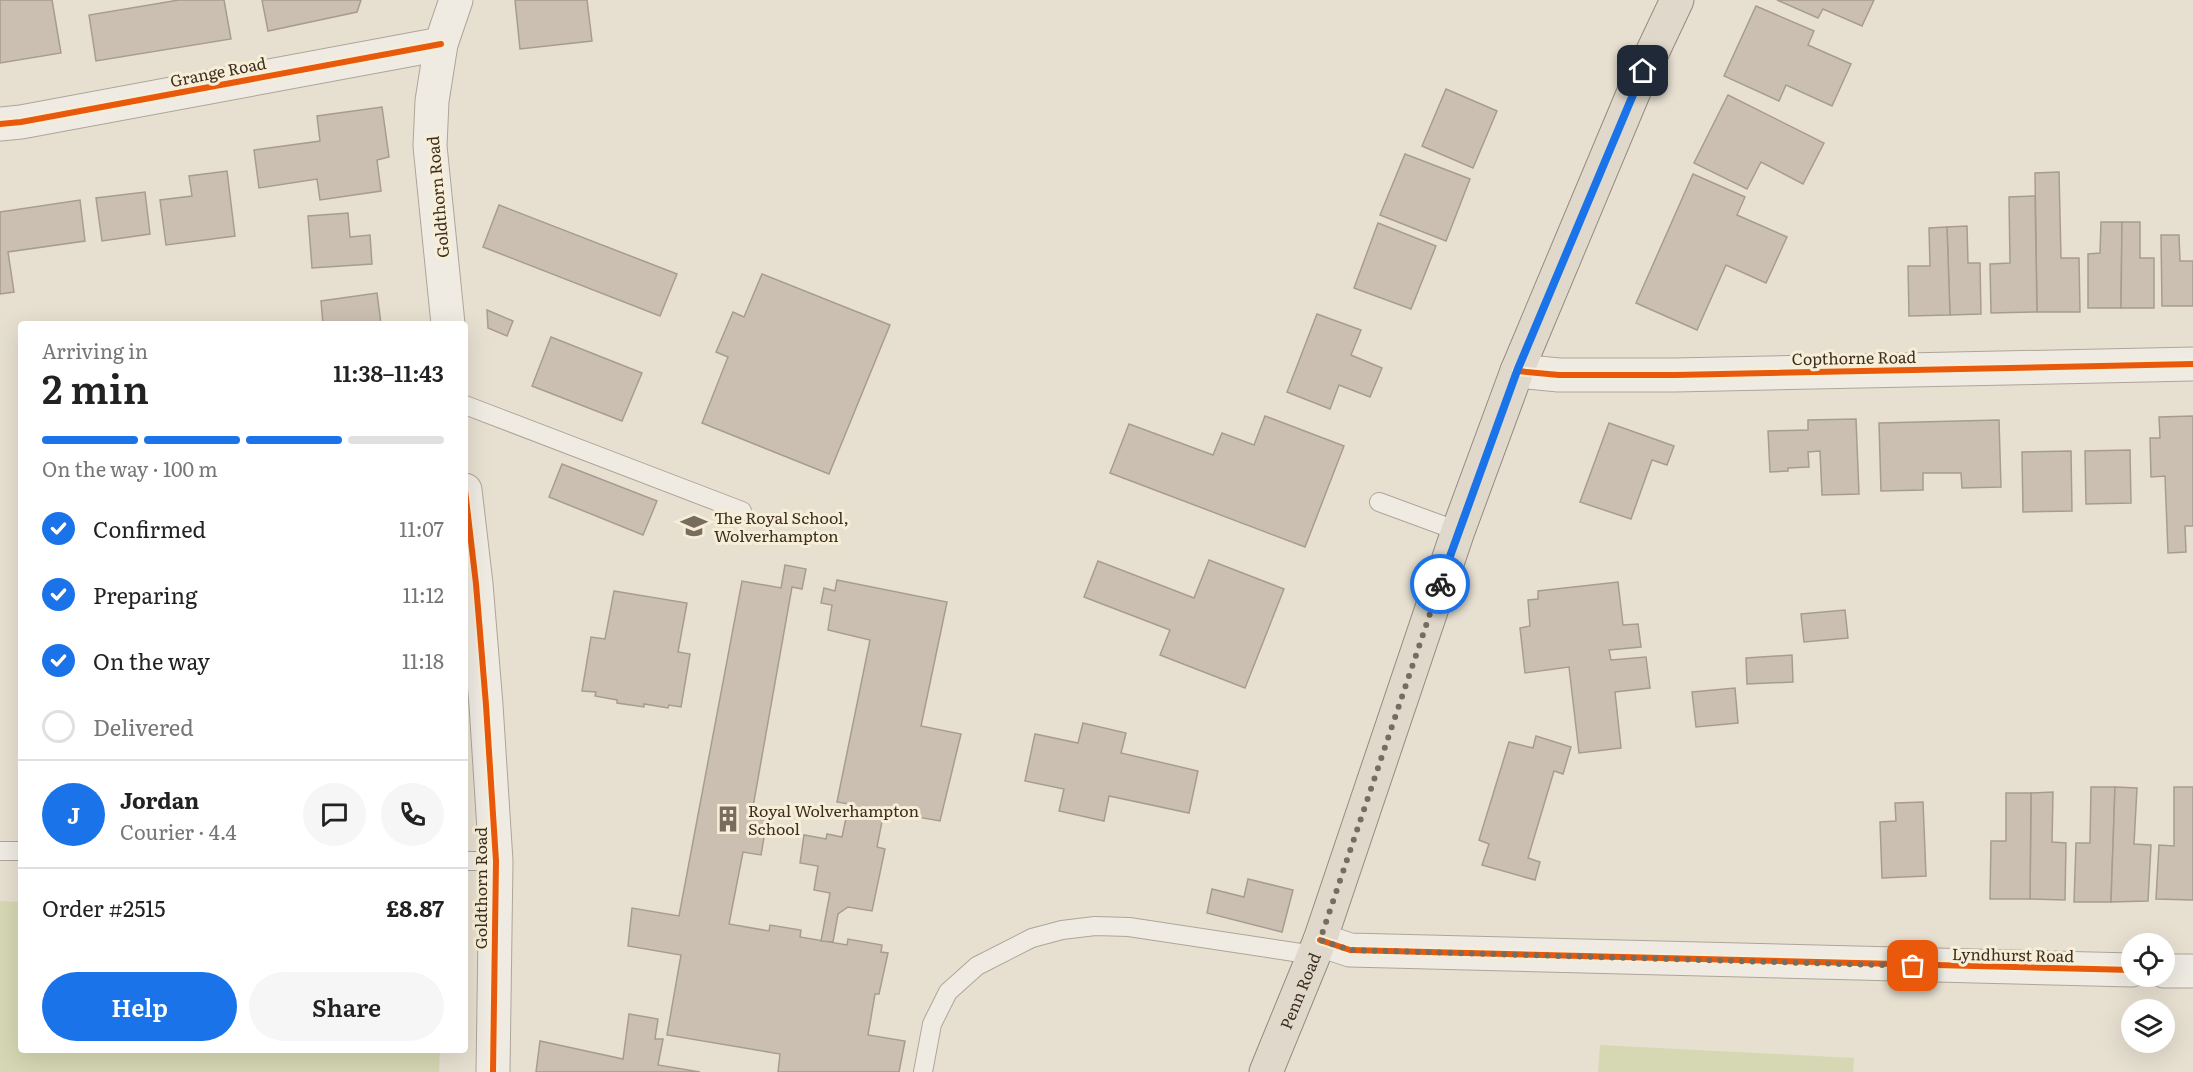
<!DOCTYPE html>
<html lang="en">
<head>
<meta charset="utf-8">
<style>
  body { margin:0; font-family:Literata,serif; background:#f6f6f6; color:#222; height:100vh; display:flex; flex-direction:column; font-size:22px; white-space:nowrap }
  * { box-sizing:border-box; margin:0 }
  p { font-size:20px; color:#767676 }
  .icon { flex:none; width:33px; height:33px; fill:none; stroke:currentColor; stroke-width:2; stroke-linecap:round; stroke-linejoin:round }
  .map { position:relative; flex:1; overflow:hidden }
  .drawer { position:absolute; left:18px; top:321px; width:450px; height:732px; display:flex; flex-direction:column; background:#fff; border-radius:6px; box-shadow:0 6px 24px #0002 }
  .drawer>* { flex:none }
  .fabs { position:absolute; left:2121px; top:933px; display:grid; gap:12px }
  .fabs a { display:grid; place-items:center; width:54px; height:54px; border-radius:50%; background:#fff; box-shadow:0 6px 24px #0002; font-size:30px }
  .pin { position:absolute; display:grid; place-items:center; width:51px; height:51px; color:#fff; margin:-26px; border-radius:12px; box-shadow:0 3px 9px #0006 }
  .courier { position:absolute; display:grid; place-items:center; width:60px; height:60px; margin:-30px; border:4px solid #1a73e8; border-radius:50%; background:#fff; color:#222; box-shadow:0 2px 8px #0007 }
  .overview em { font-style:normal; font-weight:600 }
  .overview div { display:flex; flex-direction:column-reverse }
  .overview { display:flex; align-items:center; justify-content:space-between; height:102px; padding:0 24px }
  h1 { font-size:39px; font-weight:600; line-height:45px }
  .bar { display:grid; grid-template-columns:repeat(4,1fr); gap:9px 6px; align-content:center; height:72px; padding:0 24px }
  .bar i { height:8px; border-radius:4px; background:#e0e0e0 }
  .bar .selected { background:#1a73e8 }
  .bar p { grid-column:span 4 }
  .line { display:flex; align-items:center; gap:15px; padding:0 24px; border-top:2px solid #e0e0e0 }
  .line div { flex:1 }
  .round { display:grid; place-items:center; flex:none; width:63px; height:63px; border-radius:32px; background:#f6f6f6 }
  ol { padding:0 24px; list-style:none }
  li { display:flex; align-items:center; gap:18px; height:66px }
  li p { margin-inline-start:auto }
  li .icon { padding:6px; border-radius:50%; background:#1a73e8; color:#fff; stroke-width:4 }
  li:last-child { color:#767676 }
  li i { width:33px; height:33px; border:3px solid #e0e0e0; border-radius:50% }
  .button { display:flex; gap:12px; margin-top:auto; padding:12px 24px }
  .button a { flex:1; height:69px; border-radius:36px; background:#1a73e8; color:#fff; font-size:24px; font-weight:600; line-height:69px; text-align:center }
  .button a+a { background:#f6f6f6; color:#222 }
  .map>svg:first-child { display:block }
</style>
</head>
<body>
<div class="map">
<svg width="2193" height="1072" viewBox="0 0 2193 1072">
  <rect width="100%" height="100%" fill="#e7e0d1"/>
  <!-- green -->
  <g fill="#d6d7b3">
    <path d="M0,901L21,902V1050H440L439,1072H0Z"/>
    <path d="M1600,1045L1854,1058L1853,1072H1598Z"/>
  </g>
  <!-- building -->
  <g fill="#cbbfb2" stroke="#a89c90" stroke-width="1.5">
    <path d="M0,0H52L61,53L0,63Z"/>
    <path d="M179,0H224L231,39L96,61L89,15Z"/>
    <path d="M262,0H361L357,12L268,31Z"/>
    <path d="M515,0H587L592,41L520,49Z"/>
    <path d="M1777,0H1874L1862,26L1823,9L1818,18Z"/>
    <path d="M1756,6L1814,31L1808,45L1851,64L1832,106L1786,85L1779,101L1724,76Z"/>
    <path d="M1446,89L1497,111L1473,168L1422,146Z"/>
    <path d="M1728,95L1824,143L1803,184L1761,162L1747,189L1694,163Z"/>
    <path d="M382,107L389,157L377,160L381,191L320,200L317,179L259,188L254,150L320,141L317,116Z"/>
    <path d="M1405,154L1470,179L1446,241L1380,215Z"/>
    <path d="M227,171L235,236L166,245L160,200L192,196L189,176Z"/>
    <path d="M2059,172L2061,258H2079L2080,312H2037L2035,173Z"/>
    <path d="M1693,174L1745,197L1737,215L1787,237L1766,283L1726,265L1697,330L1636,303Z"/>
    <path d="M145,192L150,234L102,241L96,198Z"/>
    <path d="M2035,196L2037,312L1991,313L1990,264L2010,263L2009,197Z"/>
    <path d="M80,200L85,241L8,252L14,292L0,294V212Z"/>
    <path d="M499,205L677,274L660,316L483,247Z"/>
    <path d="M348,213L350,237L370,235L372,264L312,268L308,216Z"/>
    <path d="M2101,222H2122L2121,308H2088V254L2100,253Z"/>
    <path d="M2122,222H2140V258H2154V308H2121Z"/>
    <path d="M1378,223L1436,246L1411,309L1354,288Z"/>
    <path d="M1967,226L1968,263H1980L1981,314L1950,315L1947,227Z"/>
    <path d="M1947,227L1950,315L1909,316L1908,266H1930L1929,228Z"/>
    <path d="M2161,235H2179L2180,261H2193V306H2162Z"/>
    <path d="M762,274L890,325L829,474L702,423L728,357L716,352L733,312L744,317Z"/>
    <path d="M377,293L381,324H323L321,301Z"/>
    <path d="M487,310L513,321L507,336L488,328Z"/>
    <path d="M1317,314L1361,330L1351,355L1382,368L1370,397L1339,385L1330,409L1287,392Z"/>
    <path d="M551,337L642,373L622,421L532,386Z"/>
    <path d="M1265,416L1344,446L1305,547L1110,473L1129,424L1213,455L1222,433L1254,445Z"/>
    <path d="M2193,416V526H2185L2186,552L2168,553L2165,476L2151,477L2150,438H2160L2159,417Z"/>
    <path d="M1856,419L1859,494L1822,495L1820,451L1808,452L1809,467L1788,468V471L1770,472L1768,431L1808,430V420Z"/>
    <path d="M1999,420L2001,487L1962,488L1961,473H1923V490L1881,491L1879,423Z"/>
    <path d="M1609,423L1674,446L1667,465L1652,460L1631,519L1580,502Z"/>
    <path d="M2130,450L2131,503L2086,504L2085,451Z"/>
    <path d="M2071,451L2072,511L2023,512L2022,452Z"/>
    <path d="M562,464L657,501L643,535L549,497Z"/>
    <path d="M1209,560L1284,589L1245,688L1160,655L1170,630L1084,597L1098,561L1194,598Z"/>
    <path d="M785,565L806,569L802,589L792,587L751,818L767,820L761,855L743,852L729,924L769,931L770,925L801,930L800,937L847,945L848,939L882,945L881,952L888,953L879,994H875L868,1035L905,1041L899,1072H778L780,1054L667,1035L681,955L628,946L632,908L679,916L742,581L781,588Z"/>
    <path d="M837,580L947,602L921,726L961,734L940,821L884,811L877,847L885,849L872,911L848,907L838,914L833,942L821,941L830,893L814,890L818,866L800,863L804,835L826,839L827,834L842,837L849,804L837,802L870,640L828,630L832,605L821,603L824,588L835,591Z"/>
    <path d="M1618,582L1623,625L1638,624L1641,647L1609,650L1611,660L1646,657L1650,688L1615,692L1621,748L1579,753L1569,667L1525,673L1520,628L1530,626L1528,600L1538,599V591Z"/>
    <path d="M614,591L687,603L678,652L690,654L681,707L669,705L668,708L644,704V707L617,703V700L595,696L596,692L582,691L591,637L605,639Z"/>
    <path d="M1845,610L1848,638L1804,642L1801,614Z"/>
    <path d="M1792,655L1793,682L1747,684L1746,658Z"/>
    <path d="M1735,688L1738,723L1696,727L1692,692Z"/>
    <path d="M1083,723L1126,733L1121,753L1198,771L1189,813L1109,796L1104,821L1059,811L1064,789L1025,781L1035,734L1078,743Z"/>
    <path d="M1536,736L1571,747L1563,774L1554,771L1528,858L1540,862L1535,880L1482,865L1489,844L1479,840L1509,742L1533,748Z"/>
    <path d="M2091,787H2115L2111,902H2074L2076,843H2090Z"/>
    <path d="M2115,787L2137,788L2134,844L2151,845L2148,901L2111,902Z"/>
    <path d="M2174,787H2193V900L2156,899L2159,845L2174,846Z"/>
    <path d="M2053,792L2052,842L2066,843L2065,900L2030,899L2031,793Z"/>
    <path d="M2006,793H2031L2030,899H1990L1991,841H2006Z"/>
    <path d="M1923,802L1926,876L1882,878L1880,822L1896,821L1895,803Z"/>
    <path d="M1248,879L1293,890L1282,932L1207,913L1212,889L1244,897Z"/>
    <path d="M629,1014L658,1019L655,1039H663L658,1065L700,1072H536L540,1041L623,1059Z"/>
  </g>
  <g fill="none" stroke-linecap="round" stroke-linejoin="round">
    <!-- service casing -->
    <g stroke="#ada599" stroke-width="20">
      <g id="service">
        <path d="M465,405L742,511"/>
        <path d="M1379,502L1458,531"/>
        <path d="M0,851H21"/>
        <path d="M465,861H496"/>
        <path d="M923,1072L932,1024L948,992L977,966L1032,938L1062,930L1095,926L1129,927L1314,955"/>
      </g>
    </g>
    <!-- minor casing -->
    <g stroke="#ada599" stroke-width="35">
      <g id="minor">
        <path d="M0,124L21,122L441,44"/>
        <path d="M448,324L430,146L432,101L441,44L456,0"/>
        <path d="M1517,371L1559,375H1675L2193,364"/>
        <path d="M465,490L476,584L486,705L496,861L493,1072"/>
        <path d="M1320,940L1350,950L2132,970"/>
        <path d="M2164,971H2193"/>
      </g>
    </g>
    <!-- trunk casing -->
    <g stroke="#928b80" stroke-width="35">
      <g id="trunk">
        <path id="s1" d="M1266,1072L1320,940L1458,531L1517,371L1635,89L1677,0"/>
      </g>
    </g>
    <!-- service -->
    <use href="#service" stroke="#efebe3" stroke-width="18"/>
    <!-- minor -->
    <use href="#minor" stroke="#efebe3" stroke-width="33"/>
    <!-- trunk -->
    <use href="#trunk" stroke="#e0d9cb" stroke-width="33"/>
    <!-- cycleway casing -->
    <g stroke="#f7eed8" stroke-width="10">
      <g id="cycleway">
        <path d="M0,124L21,122L441,44"/>
        <path d="M1517,371L1559,375H1675L2193,364"/>
        <path d="M465,490L476,584L486,705L496,861L493,1072"/>
        <path d="M1320,940L1350,950L2132,970"/>
      </g>
    </g>
    <!-- cycleway -->
    <use href="#cycleway" stroke="#e8590c" stroke-width="6"/>
  </g>
  <g fill="none" stroke-linecap="round" stroke-linejoin="round">
    <!-- done -->
    <path stroke="#786c5e" stroke-width="6" stroke-dasharray="0 10.8" d="M1440,584L1320,940L1350,950L1913,966"/>
    <!-- route -->
    <path stroke="#1a73e8" stroke-width="8" d="M1440,584L1517,371L1643,71"/>
  </g>
  <!-- icons -->
  <defs>
    <g id="school-bare" transform="scale(2.07)"><path d="M0-5L7-2L0 1L-7-2ZM-4 1L0 2.5L4 1V4Q0 6-4 4Z" fill="#786c5e" stroke="#f7eed8" stroke-width="2.5" paint-order="stroke"/></g>
    <g id="building-bare" transform="scale(2.07)"><path d="M-4-6H4V6H1V3H-1V6H-4ZM-2.5-4.3h1.7v1.8h-1.7ZM.8-4.3h1.7v1.8H.8ZM-2.5-1h1.7V.8h-1.7ZM.8-1h1.7V.8H.8Z" fill="#786c5e" stroke="#f7eed8" stroke-width="2.5" paint-order="stroke"/></g>
  </defs>
  <g fill-rule="evenodd">
    <use href="#school-bare" x="694" y="526"/>
    <use href="#building-bare" x="728" y="819"/>
  </g>
  <g text-anchor="middle" dominant-baseline="central" stroke-width="6" stroke-linejoin="round" paint-order="stroke">
    <!-- street labels -->
    <g font-size="16" fill="#3d2e20" stroke="#f7eed8">
      <text transform="translate(218 71) rotate(-11)">Grange Road</text>
      <text transform="translate(437 197) rotate(-95)">Goldthorn Road</text>
      <text transform="translate(1854 357) rotate(-1)">Copthorne Road</text>
      <text transform="translate(480 888) rotate(-90)">Goldthorn Road</text>
      <text transform="translate(2013 954) rotate(1)">Lyndhurst Road</text>
      <text stroke="none"><textPath href="#s1" startOffset="88">Penn Road</textPath></text>
    </g>
    <!-- poi labels -->
    <g font-size="16" fill="#3d2e20" stroke="#f7eed8" text-anchor="start">
      <text x="714" y="517">The Royal School,<tspan x="714" dy="18">Wolverhampton</tspan></text>
      <text x="748" y="810">Royal Wolverhampton<tspan x="748" dy="18">School</tspan></text>
    </g>
  </g>
</svg>
<div class="fabs">
<a><svg class="icon" aria-label="locate" viewBox="0 0 24 24"><circle cx="12" cy="12" r="6"/><path d="M12 2v4M12 18v4M2 12h4M18 12h4"/></svg></a>
<a><svg class="icon" aria-label="layers" viewBox="0 0 24 24"><path d="M12 4l9 5-9 5-9-5zM3 14l9 5 9-5"/></svg></a>
</div>
<div class="pin" style="left:1913px;top:966px;background:#ea580c"><svg class="icon" aria-label="bag" viewBox="0 0 24 24"><path d="M5 8h14l-1 12H6zM9 8a3 3 0 0 1 6 0"/></svg></div>
<div class="pin" style="left:1643px;top:71px;background:#1f2937"><svg class="icon" aria-label="home" viewBox="0 0 24 24"><path d="M3 11l9-7 9 7M6 9v11h12V9"/></svg></div>
<div class="courier" style="left:1440px;top:584px"><svg class="icon" aria-label="bike" viewBox="0 0 24 24"><circle cx="6" cy="16" r="4"/><circle cx="18" cy="16" r="4"/><path d="M6 16l4-8h5l3 8M10 8l3 8H6M13 5h3"/></svg></div>
<section class="drawer">
<div class="overview"><div><h1>2 min</h1><p>Arriving in</p></div><em>11:38–11:43</em></div>
<div class="bar"><i class="selected"></i><i class="selected"></i><i class="selected"></i><i></i><p>On the way · 100 m</p></div>
<ol>
<li><svg class="icon" aria-label="check" viewBox="0 0 24 24"><path d="M5 12l5 5 9-10"/></svg>Confirmed<p>11:07</p></li>
<li><svg class="icon" aria-label="check" viewBox="0 0 24 24"><path d="M5 12l5 5 9-10"/></svg>Preparing<p>11:12</p></li>
<li><svg class="icon" aria-label="check" viewBox="0 0 24 24"><path d="M5 12l5 5 9-10"/></svg>On the way<p>11:18</p></li>
<li><i></i>Delivered</li>
</ol>
<div class="line" style="height:108px"><b class="round" style="background:#1a73e8;color:#fff">J</b><div><b>Jordan</b><p>Courier · 4.4</p></div><a class="round"><svg class="icon" aria-label="chat" viewBox="0 0 24 24"><path d="M4 5h16v11H9l-5 4z"/></svg></a><a class="round"><svg class="icon" aria-label="phone" viewBox="0 0 24 24"><path d="M5 4h4l2 5-3 2q2 4 5 5l2-3 5 2v4C11 20 4 13 5 4z"/></svg></a></div>
<div class="line" style="height:78px"><div>Order #2515</div><b>£8.87</b></div>
<div class="button"><a>Help</a><a>Share</a></div>
</section>
</div>
</body>
</html>
